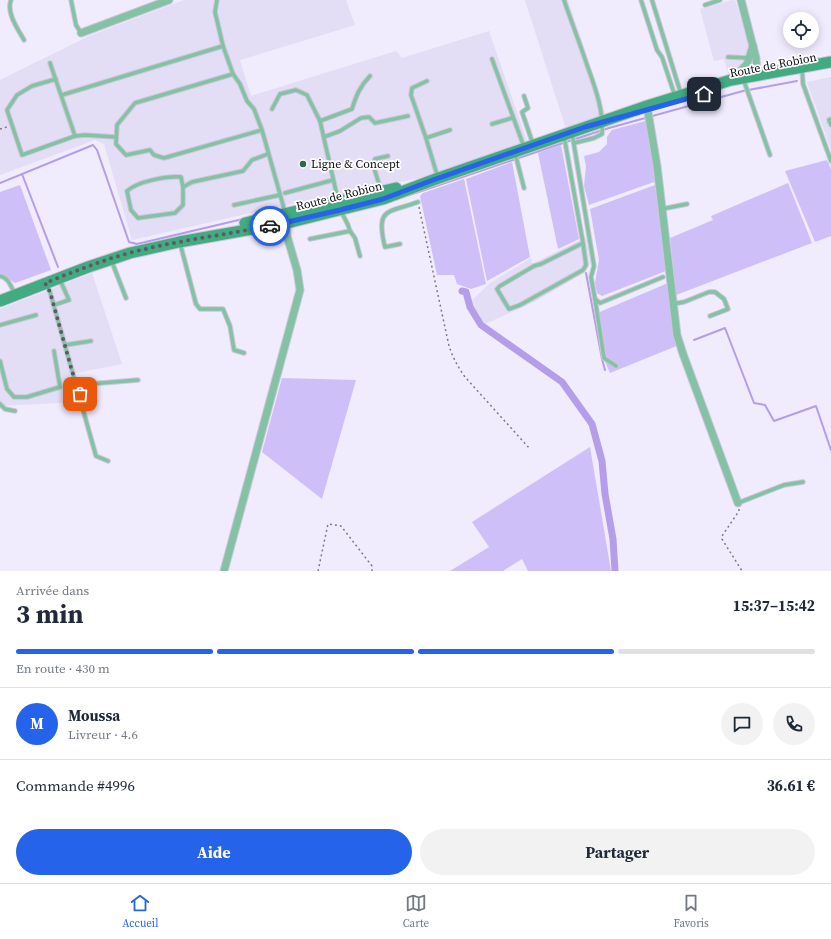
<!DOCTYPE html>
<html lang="fr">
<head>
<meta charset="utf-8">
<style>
  body { margin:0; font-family:"Source Serif 4",serif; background:#f2f2f3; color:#1f2937; height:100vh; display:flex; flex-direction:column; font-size:15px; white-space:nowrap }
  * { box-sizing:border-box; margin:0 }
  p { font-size:13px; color:#747a83 }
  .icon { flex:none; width:22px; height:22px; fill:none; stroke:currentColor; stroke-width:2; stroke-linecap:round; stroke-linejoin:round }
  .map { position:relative; height:571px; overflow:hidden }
  .details { display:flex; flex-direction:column; background:#fff; flex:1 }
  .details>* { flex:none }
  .fabs { position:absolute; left:783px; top:12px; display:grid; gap:8px }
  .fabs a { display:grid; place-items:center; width:36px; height:36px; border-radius:50%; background:#fff; box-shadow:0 2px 10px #0003; font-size:20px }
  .pin { position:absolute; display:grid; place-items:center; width:34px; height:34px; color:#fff; margin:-17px; border-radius:8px; box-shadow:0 2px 6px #0006 }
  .courier { position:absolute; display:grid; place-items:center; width:40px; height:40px; margin:-20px; border:3px solid #2563eb; border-radius:50%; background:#fff; color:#222; box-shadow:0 1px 5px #0007 }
  .overview em { font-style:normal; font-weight:700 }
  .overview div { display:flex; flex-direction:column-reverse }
  .overview { display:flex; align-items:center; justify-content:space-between; height:68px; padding:0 16px }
  h1 { font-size:26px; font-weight:700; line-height:30px }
  .bar { display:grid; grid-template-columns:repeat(4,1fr); gap:6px 4px; align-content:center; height:48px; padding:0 16px }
  .bar i { height:5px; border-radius:3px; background:#e0e1e3 }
  .bar .active { background:#2563eb }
  .bar p { grid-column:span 4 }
  .line { display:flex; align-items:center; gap:10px; padding:0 16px; border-top:1px solid #e0e1e3 }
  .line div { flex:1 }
  .round { display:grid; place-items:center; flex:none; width:42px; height:42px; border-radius:21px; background:#f2f2f3 }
  .primary-button { display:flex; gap:8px; margin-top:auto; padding:8px 16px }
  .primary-button a { flex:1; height:46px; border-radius:24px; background:#2563eb; color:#fff; font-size:16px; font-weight:700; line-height:46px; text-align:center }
  .primary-button a+a { background:#f2f2f3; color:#1f2937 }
  .tabs { display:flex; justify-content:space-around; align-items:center; height:56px; border-top:1px solid #e0e1e3; background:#fff; font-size:11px; color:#747a83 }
  .tabs a { display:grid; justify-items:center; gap:2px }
  .tabs .active { color:#2563eb }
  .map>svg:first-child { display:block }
</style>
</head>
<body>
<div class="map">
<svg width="831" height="571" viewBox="0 0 831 571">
  <rect width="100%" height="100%" fill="#f0ebfd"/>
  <!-- built -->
  <g fill="#e3ddf5">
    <path d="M184,0H346L355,25L240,60L251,96L396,51L402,58L489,31L527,141L424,177L272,208L132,240L104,144L95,140L0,175V80L89,36Z"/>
    <path d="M525,0H568L606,116L566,129Z"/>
    <path d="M732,0H735L750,46L745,64L729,76L724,59L714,61L700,9Z"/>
    <path d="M831,77V150L807,82Z"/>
    <path d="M586,237L590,263L585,272L536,301L485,324L470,302L490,283L531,258L532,264Z"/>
    <path d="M92,273L122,364L71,374L79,402L0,406V309Z"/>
  </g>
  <!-- green -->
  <g fill="#cfbff8">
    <path d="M645,121L654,153L657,181L589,205L584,186L586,166L584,156L599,152L607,144V137L612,130Z"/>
    <path d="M561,145L579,239L558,249L538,153Z"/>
    <path d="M827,160L831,169V236L815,242L785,171Z"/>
    <path d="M512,162L530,257L487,281L466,179Z"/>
    <path d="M464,179L486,284L471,289L457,284L454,275H437L420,196L423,193Z"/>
    <path d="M788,183L812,243L676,295L670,238L713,220L711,216Z"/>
    <path d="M20,185L51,270L15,283L0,273V192Z"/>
    <path d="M655,185L666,271L602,296L597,293L595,283L599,260L590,209Z"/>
    <path d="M668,283L679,345L610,373L603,357L595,314Z"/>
    <path d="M282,378L356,380L322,499L262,452Z"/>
    <path d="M590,447L611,571H528L522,559L503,571H450L489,547L472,522Z"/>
  </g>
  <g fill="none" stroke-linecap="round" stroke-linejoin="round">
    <!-- stream -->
    <g stroke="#b49de9" stroke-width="2">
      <path d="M22,174L58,267"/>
      <path d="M0,183L93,145L97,150L129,242L137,244L243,219"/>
      <path d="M386,203L560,144L609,128L743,91L797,81"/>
      <path d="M586,273L602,359L605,370"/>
      <path d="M694,340L725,328L754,403L765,405L774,421L816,406L831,450"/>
    </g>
    <!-- canal -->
    <path stroke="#b49de9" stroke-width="7" d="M462,291L466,292L470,307L481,325L562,382L592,424L602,461L605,494L613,539L615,571"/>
    <!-- service casing -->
    <g stroke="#ccc7d7" stroke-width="5.5">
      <g id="service">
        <path d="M11,0C6,13 18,29 24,40"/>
        <path d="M71,0L76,25L81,33"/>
        <path d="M217,0L215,12L223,46"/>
        <path d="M564,0C571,21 579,41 586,62C594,85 604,109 602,134L594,138L574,143"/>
        <path d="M641,0L657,50L662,57L675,96"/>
        <path d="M652,0L681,94"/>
        <path d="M705,5L720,0"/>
        <path d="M728,57L749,58"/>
        <path d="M492,59L524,147"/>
        <path d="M50,63L75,136L22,155L7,110L17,95L32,86L56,79"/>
        <path d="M802,68L803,84L831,161"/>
        <path d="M745,84L770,155"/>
        <path d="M62,95L223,46L233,74"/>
        <path d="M524,96L528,108L522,112L533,144"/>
        <path d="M272,109L280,94L296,90L307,95L320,121L338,200"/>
        <path d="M831,119L829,120L831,125"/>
        <path d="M320,121L352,109C356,96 360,86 370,76"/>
        <path d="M492,124L512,118"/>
        <path d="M262,130L164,158L154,155L150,150L126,155L116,144L117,125L135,103L233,74L240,84L247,101L254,109L262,130L285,212"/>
        <path d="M572,133L594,266L591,277L595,299L600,303L663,277"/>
        <path d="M75,136L85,135L116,137"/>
        <path d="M564,136L583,243L541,264L534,266L500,286L497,289L509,309L520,305L583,270L586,265L583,243"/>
        <path d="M324,137L340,131L361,118L369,117L375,123L408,116"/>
        <path d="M426,138L411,95L412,88L427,81"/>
        <path d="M515,153L524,188"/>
        <path d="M438,178L426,138L450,130"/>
        <path d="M183,187L181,177C167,176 138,181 127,191L131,210L138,218L175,213L183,205V187L192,182L243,171L252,160L268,154"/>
        <path d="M381,190L373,165L375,159L388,156"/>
        <path d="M285,193L333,180"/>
        <path d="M234,205L280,195"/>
        <path d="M662,209L687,204"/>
        <path d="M350,231L355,238L360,256"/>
        <path d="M310,239L350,231L348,225L341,211"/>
        <path d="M180,243L196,304L200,309H223L230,326L234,350L244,353"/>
        <path d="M400,244L385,247C375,207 388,213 418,202"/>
        <path d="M112,262L126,298"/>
        <path d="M0,276C9,278 11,287 15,294"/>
        <path d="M46,284L50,292L96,456L108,461"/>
        <path d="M595,299L604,358L616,366"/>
        <path d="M673,304L684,302L709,292H715L724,299L728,309L710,316"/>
        <path d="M54,305L69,300L60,280"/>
        <path d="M0,325L36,315"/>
        <path d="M65,345L91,341"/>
        <path d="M0,361L7,389L14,397H27L60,387L54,351"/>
        <path d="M77,385L138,380"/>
        <path d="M0,404L5,409L15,411"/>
        <path d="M738,503L784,485L803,482"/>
      </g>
    </g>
    <!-- minor casing -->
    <g stroke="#ccc7d7" stroke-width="9">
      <g id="minor">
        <path d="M741,0L756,58L757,75L755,77"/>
        <path d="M81,33L169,0"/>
        <path d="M733,79L747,64L753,46"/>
        <path d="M647,106L657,166L677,335L683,354L738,503"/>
        <path d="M224,571L300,290L297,270L287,236L286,219"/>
      </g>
    </g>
    <!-- secondary casing -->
    <g stroke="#ccc7d7" stroke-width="13">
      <g id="secondary">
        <path d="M245,223L396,188"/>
        <path d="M0,301L88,267L130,253L179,242L287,223L383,199L433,180L647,106L731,80L831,62"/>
      </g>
    </g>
    <!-- path -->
    <g stroke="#7d7a85" stroke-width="1.5" stroke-dasharray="2 3" stroke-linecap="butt">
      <path d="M0,129L7,127"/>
      <path d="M419,207L449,346C453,358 458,367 465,377L530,449"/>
      <path d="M739,509V511L722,536V539L742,571"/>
      <path d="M318,571L328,524L341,526L372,566V571"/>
    </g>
    <!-- service -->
    <use href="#service" stroke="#84c2a5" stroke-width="3.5"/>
    <!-- minor -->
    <use href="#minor" stroke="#84c2a5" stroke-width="7"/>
    <!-- secondary -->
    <use href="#secondary" stroke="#43ab81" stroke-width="11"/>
  </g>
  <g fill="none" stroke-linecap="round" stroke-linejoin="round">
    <!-- done -->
    <path stroke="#5c5a64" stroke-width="4" stroke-dasharray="0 7.2" d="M80,394L72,371L50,292L45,283C73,272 100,261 129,253C175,241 223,235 270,226"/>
    <!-- route -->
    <path stroke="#2563eb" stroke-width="5" d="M270,226L340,210L383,199L433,180L585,127L704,94"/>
  </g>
  <!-- markers -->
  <circle fill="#2e664e" stroke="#fff" stroke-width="1.5" cx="303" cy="164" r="4"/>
  <g text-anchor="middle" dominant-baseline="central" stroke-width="3.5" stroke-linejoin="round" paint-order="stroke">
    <!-- street labels -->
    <g font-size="12" fill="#0d0c11" stroke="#fff">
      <text transform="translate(773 65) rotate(-11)">Route de Robion</text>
      <text transform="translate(339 196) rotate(-14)">Route de Robion</text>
    </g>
    <!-- poi labels -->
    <g font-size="12" fill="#0d0c11" stroke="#fff" text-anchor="start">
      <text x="311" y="164">Ligne &amp; Concept</text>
    </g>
  </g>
</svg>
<div class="fabs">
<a><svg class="icon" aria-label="locate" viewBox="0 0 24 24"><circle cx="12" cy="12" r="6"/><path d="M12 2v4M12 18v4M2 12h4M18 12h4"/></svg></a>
</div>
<div class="pin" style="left:80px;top:394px;background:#ea580c"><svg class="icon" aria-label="bag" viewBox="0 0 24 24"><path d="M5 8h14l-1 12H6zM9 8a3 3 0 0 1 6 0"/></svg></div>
<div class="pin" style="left:704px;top:94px;background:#1f2937"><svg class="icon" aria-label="home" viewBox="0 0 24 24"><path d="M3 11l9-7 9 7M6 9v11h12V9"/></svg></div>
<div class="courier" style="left:270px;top:226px"><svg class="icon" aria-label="car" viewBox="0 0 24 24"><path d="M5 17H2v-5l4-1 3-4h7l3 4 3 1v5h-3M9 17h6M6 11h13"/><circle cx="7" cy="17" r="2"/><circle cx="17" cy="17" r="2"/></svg></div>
</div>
<section class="details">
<div class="overview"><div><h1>3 min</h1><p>Arrivée dans</p></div><em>15:37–15:42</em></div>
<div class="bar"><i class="active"></i><i class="active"></i><i class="active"></i><i></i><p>En route · 430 m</p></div>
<div class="line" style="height:72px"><b class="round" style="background:#2563eb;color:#fff">M</b><div><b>Moussa</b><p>Livreur · 4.6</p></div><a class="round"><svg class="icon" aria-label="chat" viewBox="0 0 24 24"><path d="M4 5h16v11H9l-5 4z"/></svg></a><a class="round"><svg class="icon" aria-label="phone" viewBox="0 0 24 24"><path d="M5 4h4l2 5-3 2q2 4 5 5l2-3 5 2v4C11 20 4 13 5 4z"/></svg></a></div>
<div class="line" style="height:52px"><div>Commande #4996</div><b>36.61 €</b></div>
<div class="primary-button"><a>Aide</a><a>Partager</a></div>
</section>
<nav class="tabs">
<a class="active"><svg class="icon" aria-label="home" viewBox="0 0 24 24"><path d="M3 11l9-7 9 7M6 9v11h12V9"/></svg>Accueil</a>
<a><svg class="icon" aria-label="map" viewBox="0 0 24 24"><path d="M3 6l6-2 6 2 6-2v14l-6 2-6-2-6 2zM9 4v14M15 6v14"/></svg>Carte</a>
<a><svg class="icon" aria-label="saved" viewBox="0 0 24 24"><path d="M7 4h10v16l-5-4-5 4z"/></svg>Favoris</a>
</nav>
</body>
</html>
